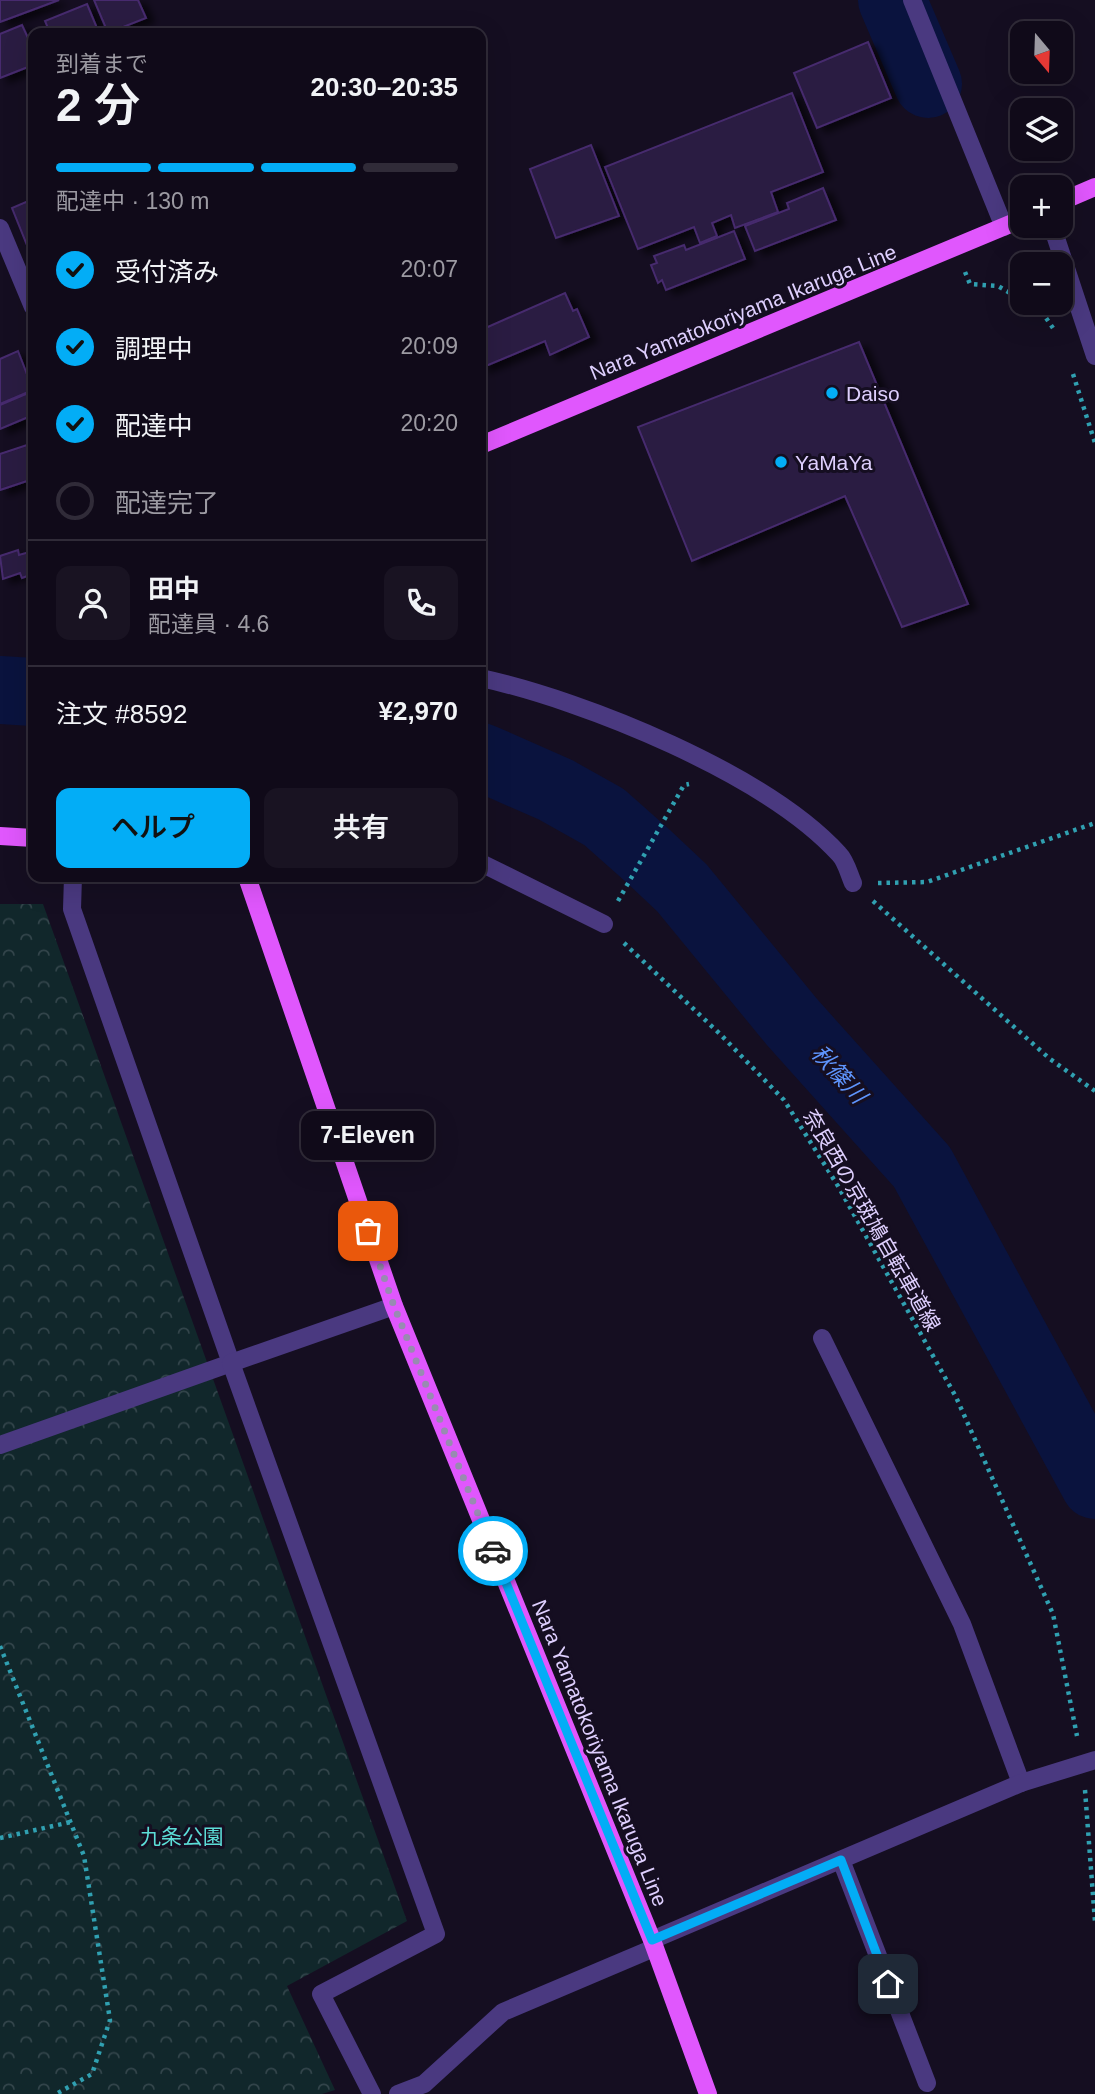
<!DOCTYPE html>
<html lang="ja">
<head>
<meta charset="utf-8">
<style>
  body { margin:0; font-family:Helvetica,"Noto Sans JP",sans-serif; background:#191322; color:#f1f3f6; height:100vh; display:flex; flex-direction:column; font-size:26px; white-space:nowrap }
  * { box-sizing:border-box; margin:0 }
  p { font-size:23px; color:#9c9aa2 }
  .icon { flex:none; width:38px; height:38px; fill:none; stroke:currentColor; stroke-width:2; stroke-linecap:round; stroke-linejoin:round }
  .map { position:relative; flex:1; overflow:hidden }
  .drawer { position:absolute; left:28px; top:28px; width:458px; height:854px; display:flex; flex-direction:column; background:#100a19; border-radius:14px; box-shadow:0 7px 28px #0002,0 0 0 2px #302b38 }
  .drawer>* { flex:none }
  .needle { width:46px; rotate:161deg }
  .fabs { position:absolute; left:1010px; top:21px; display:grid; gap:14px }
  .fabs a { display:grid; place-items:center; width:63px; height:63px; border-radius:14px; background:#100a19; box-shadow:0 7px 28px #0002,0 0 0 2px #302b38; font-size:35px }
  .pin { position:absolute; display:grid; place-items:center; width:60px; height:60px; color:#fff; margin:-30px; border-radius:14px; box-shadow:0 4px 10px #0006 }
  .courier { position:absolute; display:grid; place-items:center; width:70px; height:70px; margin:-35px; border:5px solid #03adf6; border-radius:50%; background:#fff; color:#222; box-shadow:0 2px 9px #0007 }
  .bubble { position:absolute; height:49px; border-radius:14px; background:#100a19; box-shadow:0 7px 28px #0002,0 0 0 2px #302b38; font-size:23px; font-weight:600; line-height:49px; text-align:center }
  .headline em { font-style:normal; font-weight:600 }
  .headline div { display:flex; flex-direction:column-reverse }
  .headline { display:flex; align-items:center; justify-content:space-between; height:119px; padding:0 28px }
  h1 { font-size:46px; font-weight:600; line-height:52px }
  .bar { display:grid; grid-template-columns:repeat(4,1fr); gap:10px 7px; align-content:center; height:84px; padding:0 28px }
  .bar i { height:9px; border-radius:5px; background:#302b38 }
  .bar .selected { background:#03adf6 }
  .bar p { grid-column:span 4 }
  .line { display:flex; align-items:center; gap:18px; padding:0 28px; border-top:2px solid #302b38 }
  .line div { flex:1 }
  .round { display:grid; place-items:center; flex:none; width:74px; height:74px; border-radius:14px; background:#191322 }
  ol { padding:0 28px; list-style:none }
  li { display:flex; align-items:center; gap:21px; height:77px }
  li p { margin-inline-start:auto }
  li .icon { padding:7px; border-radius:50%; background:#03adf6; color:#111; stroke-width:4 }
  li:last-child { color:#9c9aa2 }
  li i { width:38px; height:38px; border:4px solid #302b38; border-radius:50% }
  .primary-button { display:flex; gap:14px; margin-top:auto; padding:14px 28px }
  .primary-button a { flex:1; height:80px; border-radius:14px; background:#03adf6; color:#111; font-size:28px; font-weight:600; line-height:80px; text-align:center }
  .primary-button a+a { background:#191322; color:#f1f3f6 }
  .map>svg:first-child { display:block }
</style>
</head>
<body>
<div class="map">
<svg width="1095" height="2094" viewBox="0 0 1095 2094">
  <defs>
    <pattern id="park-crowns" width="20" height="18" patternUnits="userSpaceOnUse" patternTransform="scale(1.75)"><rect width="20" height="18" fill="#11272b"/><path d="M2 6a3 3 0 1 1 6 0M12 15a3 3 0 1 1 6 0" fill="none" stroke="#33454b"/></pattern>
    <filter id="shadow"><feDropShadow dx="8" dy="4.5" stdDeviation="3.5" flood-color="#0009"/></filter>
  </defs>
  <rect width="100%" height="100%" fill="#150e21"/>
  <!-- park -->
  <path fill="url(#park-crowns)" d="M0,904H43L407,1921L287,1986L335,2090L322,2094H0Z"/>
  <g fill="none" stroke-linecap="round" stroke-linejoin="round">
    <!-- river -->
    <g stroke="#0a133e" stroke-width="68">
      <path d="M892,0L928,84"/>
      <path d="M0,690L33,692"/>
      <path d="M481,757L556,790L604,817L648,856L682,888L792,1022L922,1167L1095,1485"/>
    </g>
  </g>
  <!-- building -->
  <g fill="#2a1a42" stroke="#462c6e" stroke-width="2" filter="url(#shadow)">
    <path d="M0,0H59L0,22Z"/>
    <path d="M94,0H138L146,18L108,33Z"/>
    <path d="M87,4L99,33H50L45,21Z"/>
    <path d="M22,25L33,49V65L0,78V34Z"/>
    <path d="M868,42L891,98L817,128L794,73Z"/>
    <path d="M792,93L823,172L771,192L778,212L735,228L731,215L712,223L717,236L700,243L694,227L638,249L605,167Z"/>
    <path d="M591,145L619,216L556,238L530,169Z"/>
    <path d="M823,188L836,220L755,251L745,226L789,209L787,203Z"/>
    <path d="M33,199V254L31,255L12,208Z"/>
    <path d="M734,231L745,259L666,290L662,280L658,283L651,265L657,263L654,256L684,245L686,250Z"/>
    <path d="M565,293L573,311L577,309L589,337L550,355L545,341L481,368V330Z"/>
    <path d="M859,342L968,604L902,627L845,496L692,561L638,427Z"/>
    <path d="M18,351L33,390L0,404V359Z"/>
    <path d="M33,391V415L0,429V405Z"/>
    <path d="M27,445L33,463V479L0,490V454Z"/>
    <path d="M18,550L19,555L33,551V574L22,578L20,573L3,579L0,556Z"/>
  </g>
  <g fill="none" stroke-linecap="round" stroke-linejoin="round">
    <!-- path -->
    <g stroke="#30a0b1" stroke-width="4.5" stroke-dasharray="3.5 5" stroke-linecap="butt">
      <path d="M965,272L970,284L998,286L1022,300"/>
      <path d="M1026,303L1044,315L1055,331"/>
      <path d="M1073,374L1095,443"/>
      <path d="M878,883L927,882L1095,823"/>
      <path d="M618,901L684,785L689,784"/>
      <path d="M873,901L1050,1059L1095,1091"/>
      <path d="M624,943L721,1035L784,1100L838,1186L956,1397L1053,1614L1077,1736"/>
      <path d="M0,1646L84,1856L110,2020L92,2074L56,2094"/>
      <path d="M1085,1790L1095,1922"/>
      <path d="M0,1838L71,1822"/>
    </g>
    <!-- minor -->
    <g stroke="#4a3980" stroke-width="18">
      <path d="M912,0L1004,227"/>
      <path d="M1052,226L1095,356"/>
      <path d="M0,228L33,307"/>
      <path d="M481,678C586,701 766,774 839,854C846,861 849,874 853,883"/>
      <path d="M481,863L604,924"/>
      <path d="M822,1338L962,1624L1021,1783"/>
      <path d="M0,1445L231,1363L72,909L73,877"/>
      <path d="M841,1860L927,2083"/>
      <path d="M652,1940L1021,1783L1095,1760"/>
      <path d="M372,2094L321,1994L436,1934L231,1363L394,1306"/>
      <path d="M398,2094L424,2084L503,2012L654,1948"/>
    </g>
    <!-- major -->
    <g stroke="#e057fd" stroke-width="18">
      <path d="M1060,202L1095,187"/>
      <path d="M481,445L1022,219"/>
      <path d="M0,836L33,838"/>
      <path d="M247,877L394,1306L652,1940L708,2094"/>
    </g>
  </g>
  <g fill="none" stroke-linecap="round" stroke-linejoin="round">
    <!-- done -->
    <path stroke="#988bb1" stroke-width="7" stroke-dasharray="0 12.6" d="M368,1231L394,1306L493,1551"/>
    <!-- route -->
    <path stroke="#03adf6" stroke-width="9" d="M493,1551L652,1940L841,1860L888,1984"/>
  </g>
  <!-- markers -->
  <g fill="#03adf6" stroke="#150e21" stroke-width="2.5">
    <circle cx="832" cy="393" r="7"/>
    <circle cx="781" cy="462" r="7"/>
  </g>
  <g text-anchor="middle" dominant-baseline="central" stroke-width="6" stroke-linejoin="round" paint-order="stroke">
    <!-- street labels -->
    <g font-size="21" fill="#decffe" stroke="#150e21">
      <text transform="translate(743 312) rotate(-22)">Nara Yamatokoriyama Ikaruga Line</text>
      <text transform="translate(872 1220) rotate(60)">奈良西の京斑鳩自転車道線</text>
      <text transform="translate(600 1753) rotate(68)">Nara Yamatokoriyama Ikaruga Line</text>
    </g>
    <!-- poi labels -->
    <g font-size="21" fill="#decffe" stroke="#150e21" text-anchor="start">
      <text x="846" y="393">Daiso</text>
      <text x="795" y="462">YaMaYa</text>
    </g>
    <!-- park labels -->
    <g font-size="21" fill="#5cddd7" stroke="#150e21">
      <text x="182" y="1836">九条公園</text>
    </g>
    <!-- water labels -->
    <g font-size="23" font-style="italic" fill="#5e94fd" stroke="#150e21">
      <text transform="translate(839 1074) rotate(48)">秋篠川</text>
    </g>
  </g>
</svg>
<div class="fabs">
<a><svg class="needle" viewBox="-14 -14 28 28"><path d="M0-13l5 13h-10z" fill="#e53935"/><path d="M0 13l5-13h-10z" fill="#9c9aa2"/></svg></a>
<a><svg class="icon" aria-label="layers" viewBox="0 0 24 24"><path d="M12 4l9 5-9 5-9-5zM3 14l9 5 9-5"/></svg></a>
<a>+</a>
<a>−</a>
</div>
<div class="pin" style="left:368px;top:1231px;background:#ea580c"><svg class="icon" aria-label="bag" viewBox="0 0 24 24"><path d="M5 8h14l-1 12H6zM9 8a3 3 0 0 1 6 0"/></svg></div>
<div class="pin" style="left:888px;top:1984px;background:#1f2937"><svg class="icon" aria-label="home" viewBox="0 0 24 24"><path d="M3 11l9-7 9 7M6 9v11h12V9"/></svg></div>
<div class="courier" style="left:493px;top:1551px"><svg class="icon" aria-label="car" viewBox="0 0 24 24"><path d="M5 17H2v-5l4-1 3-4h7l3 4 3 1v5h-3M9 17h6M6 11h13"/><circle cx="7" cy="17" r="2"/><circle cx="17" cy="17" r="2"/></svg></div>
<div class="bubble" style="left:301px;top:1111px;width:133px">7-Eleven</div>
<section class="drawer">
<div class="headline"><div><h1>2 分</h1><p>到着まで</p></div><em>20:30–20:35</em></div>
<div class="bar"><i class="selected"></i><i class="selected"></i><i class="selected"></i><i></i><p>配達中 · 130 m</p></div>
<ol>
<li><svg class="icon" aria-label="check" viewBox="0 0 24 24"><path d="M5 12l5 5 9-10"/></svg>受付済み<p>20:07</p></li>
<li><svg class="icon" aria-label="check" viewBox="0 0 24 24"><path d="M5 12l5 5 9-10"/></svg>調理中<p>20:09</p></li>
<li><svg class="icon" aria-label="check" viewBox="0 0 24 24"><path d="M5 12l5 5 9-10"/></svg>配達中<p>20:20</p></li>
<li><i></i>配達完了</li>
</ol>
<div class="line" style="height:126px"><a class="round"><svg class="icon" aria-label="person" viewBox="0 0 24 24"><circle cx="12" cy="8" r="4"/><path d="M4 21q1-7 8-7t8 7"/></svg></a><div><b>田中</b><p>配達員 · 4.6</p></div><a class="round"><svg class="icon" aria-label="phone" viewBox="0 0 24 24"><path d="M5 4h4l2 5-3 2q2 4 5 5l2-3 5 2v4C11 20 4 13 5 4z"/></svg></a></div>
<div class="line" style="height:91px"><div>注文 #8592</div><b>¥2,970</b></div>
<div class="primary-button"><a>ヘルプ</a><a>共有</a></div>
</section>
</div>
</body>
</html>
